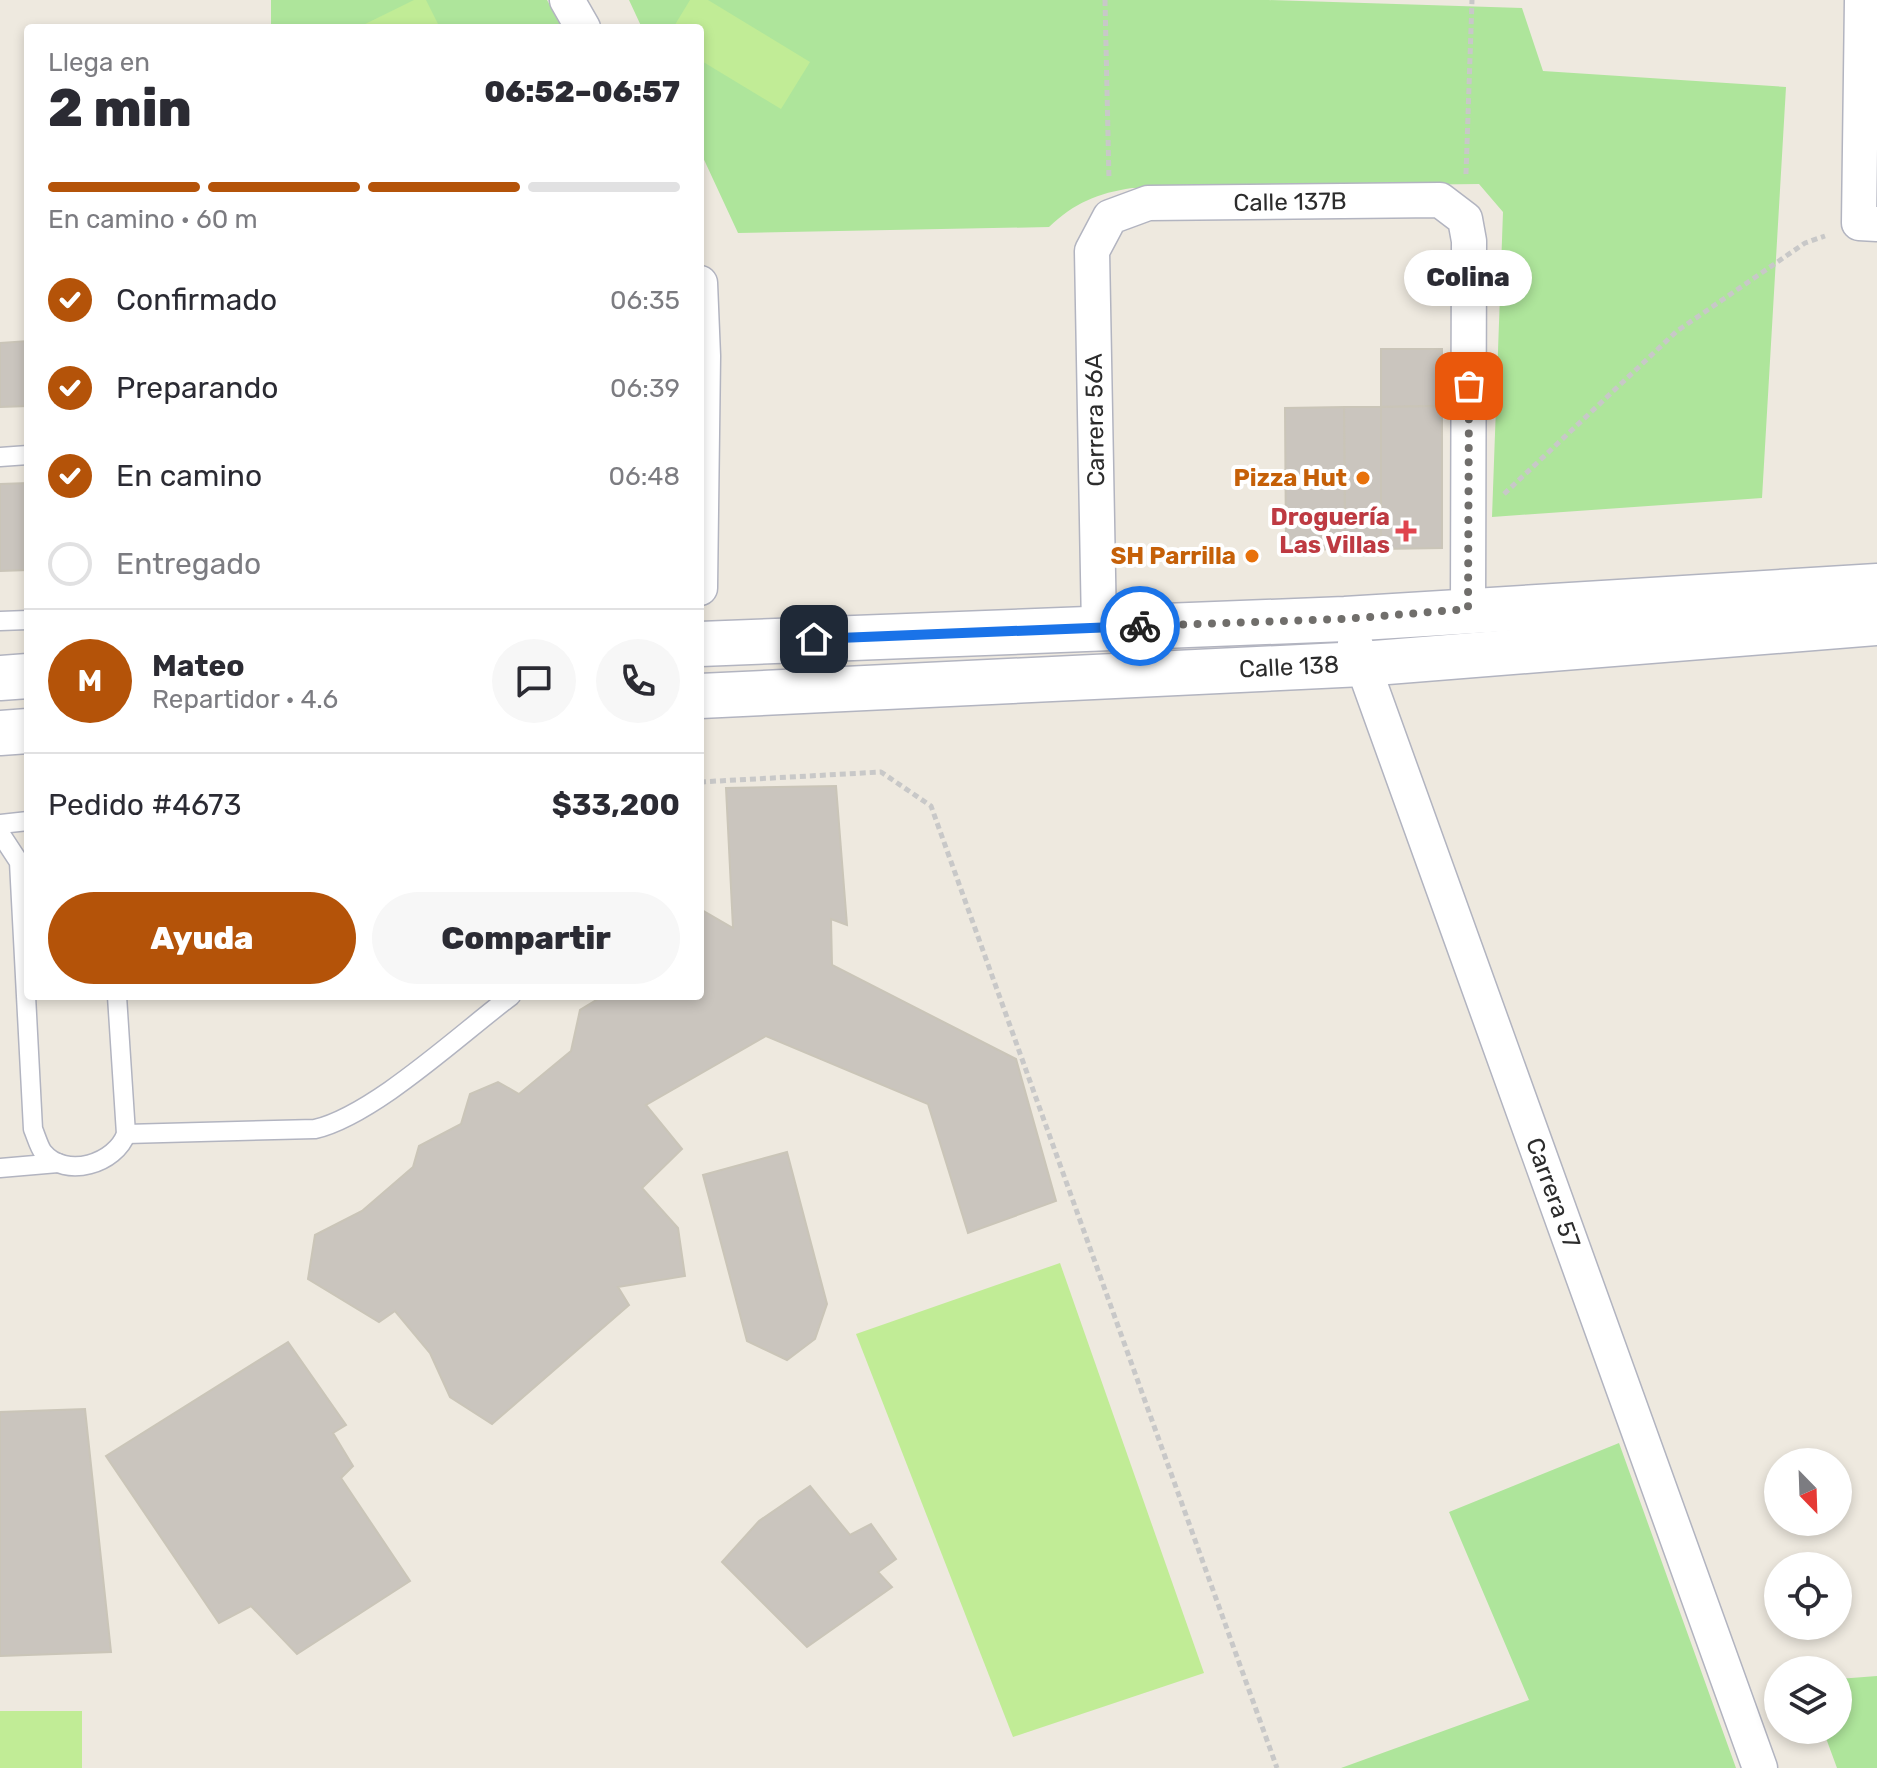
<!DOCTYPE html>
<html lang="es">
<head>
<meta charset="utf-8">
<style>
  body { margin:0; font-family:Rubik,sans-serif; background:#f7f7f7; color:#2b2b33; height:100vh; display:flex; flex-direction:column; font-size:30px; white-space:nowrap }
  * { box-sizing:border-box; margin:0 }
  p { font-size:26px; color:#7c7c81 }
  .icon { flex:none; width:44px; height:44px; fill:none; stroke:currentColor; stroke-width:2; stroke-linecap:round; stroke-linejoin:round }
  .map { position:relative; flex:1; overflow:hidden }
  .details { position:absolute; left:24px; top:24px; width:680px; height:976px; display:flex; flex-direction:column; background:#fff; border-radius:8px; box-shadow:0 4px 12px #0003 }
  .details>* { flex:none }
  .needle { width:52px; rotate:157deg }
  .buttons { position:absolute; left:1764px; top:1448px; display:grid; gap:16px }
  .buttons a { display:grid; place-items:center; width:88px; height:88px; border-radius:50%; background:#fff; box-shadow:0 4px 12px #0003; font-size:40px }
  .pin { position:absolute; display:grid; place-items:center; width:68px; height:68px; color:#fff; margin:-34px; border-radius:16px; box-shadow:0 4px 12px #0006 }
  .courier { position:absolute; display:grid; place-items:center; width:80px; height:80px; margin:-40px; border:6px solid #1a73e8; border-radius:50%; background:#fff; color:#222; box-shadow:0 2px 10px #0007 }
  .bubble { position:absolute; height:56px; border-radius:28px; background:#fff; box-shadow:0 4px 12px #0003; font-size:26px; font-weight:800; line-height:56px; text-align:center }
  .head em { font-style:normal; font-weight:800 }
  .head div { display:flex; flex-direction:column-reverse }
  .head { display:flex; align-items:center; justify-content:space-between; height:136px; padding:0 24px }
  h1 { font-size:52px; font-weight:800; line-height:60px }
  .bar { display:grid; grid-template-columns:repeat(4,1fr); gap:12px 8px; align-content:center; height:96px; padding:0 24px }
  .bar i { height:10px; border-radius:6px; background:#e1e1e2 }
  .bar .on { background:#b45309 }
  .bar p { grid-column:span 4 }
  .line { display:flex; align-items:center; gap:20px; padding:0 24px; border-top:2px solid #e1e1e2 }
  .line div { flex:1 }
  .round { display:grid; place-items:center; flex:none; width:84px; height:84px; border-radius:42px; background:#f7f7f7 }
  ol { padding:0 24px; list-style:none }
  li { display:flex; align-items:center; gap:24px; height:88px }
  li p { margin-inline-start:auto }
  li .icon { padding:8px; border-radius:50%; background:#b45309; color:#fff; stroke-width:4 }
  li:last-child { color:#7c7c81 }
  li i { width:44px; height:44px; border:4px solid #e1e1e2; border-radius:50% }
  .primary-button { display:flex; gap:16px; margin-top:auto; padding:16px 24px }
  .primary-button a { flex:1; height:92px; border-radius:48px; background:#b45309; color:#fff; font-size:32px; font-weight:800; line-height:92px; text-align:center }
  .primary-button a+a { background:#f7f7f7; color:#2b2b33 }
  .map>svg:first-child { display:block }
</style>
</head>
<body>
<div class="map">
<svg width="1877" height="1768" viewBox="0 0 1877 1768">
  <rect width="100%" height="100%" fill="#eee9df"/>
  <!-- green -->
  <g fill="#aee59b">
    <path d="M271,0H547L562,28H271Z"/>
    <path d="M629,0H1268L1522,8L1543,71L1786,87L1762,498L1492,517L1503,212L1479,184L1132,188C1098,193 1074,203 1049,227L738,233L700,151V28H642Z"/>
    <path d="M1619,1443L1736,1768H1341L1529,1700L1449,1512Z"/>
    <path d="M1877,1676V1768H1837L1823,1730H1838V1679Z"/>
  </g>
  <!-- pitch -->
  <g fill="#c1ec96">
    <path d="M414,0H426L440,28H357Z"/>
    <path d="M690,0H708L810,62L781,109L700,60V28H673Z"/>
    <path d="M1060,1263L1204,1673L1013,1737L856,1334Z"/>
    <rect x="0" y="1711" width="82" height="57"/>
  </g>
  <!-- building -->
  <g fill="#cac5be" stroke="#cac5b8" stroke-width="2">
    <path d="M28,341V406L0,407V343Z"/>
    <path d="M1381,349H1442V406L1381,407Z"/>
    <path d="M1442,406V548L1381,549V407Z"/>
    <path d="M1344,407H1381V549H1345Z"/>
    <path d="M1344,407L1345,549L1286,550L1285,408Z"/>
    <path d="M28,483V570L0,571V484Z"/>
    <path d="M836,786L847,925L831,919L832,965L1016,1059L1056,1201L968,1233L928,1104L766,1036L646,1105L682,1149L642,1188L678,1228L685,1276L618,1287L629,1305L492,1424L450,1397L430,1353L395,1311L379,1322L308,1279L315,1235L362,1211L413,1167L419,1146L461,1124L470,1094L498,1082L519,1094L571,1051L580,1010L603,996H700V909L733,928L726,788Z"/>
    <path d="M787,1152L827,1304L815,1339L787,1360L747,1341L703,1175Z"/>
    <path d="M288,1342L346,1425L333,1433L353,1466L341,1478L410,1581L297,1654L251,1606L219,1623L106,1456Z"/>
    <path d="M85,1409L111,1652L0,1656V1412Z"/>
    <path d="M810,1486L850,1535L871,1524L896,1559L878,1572L892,1587L807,1647L722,1562L759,1521Z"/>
  </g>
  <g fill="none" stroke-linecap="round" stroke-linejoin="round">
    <!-- lane casing -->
    <g stroke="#b2b4c0" stroke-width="21">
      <g id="lane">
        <path d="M0,457L28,455"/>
        <path d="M0,621L28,620"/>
        <path d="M0,824L28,821"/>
        <path d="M0,833L19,862L33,1129C36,1136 39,1147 43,1152C66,1180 116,1163 126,1134L117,996"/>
        <path d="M126,1134L315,1129C374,1115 459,1035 511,996"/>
        <path d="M0,1168L58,1163"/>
      </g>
    </g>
    <!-- street casing -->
    <g stroke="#b2b4c0" stroke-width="37">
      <g id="street">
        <path d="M567,0L583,28"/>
        <path d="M1862,0L1859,223L1877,224"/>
        <path d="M700,283L703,356L700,588"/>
        <path d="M1099,628L1092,251L1110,217L1148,203L1440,200L1465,219L1469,241L1468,609"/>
        <path d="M1355,643L1760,1768"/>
      </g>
    </g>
    <!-- secondary casing -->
    <g stroke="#b2b4c0" stroke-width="47">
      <g id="secondary">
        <path d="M700,644L1345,619L1877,586"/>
        <path d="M0,678L28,676"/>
        <path d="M700,696L1362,664L1877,623"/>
        <path d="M0,733L28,731"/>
      </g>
    </g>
    <!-- path -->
    <g stroke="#c8c8c8" stroke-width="5" stroke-dasharray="6 4" stroke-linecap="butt">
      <path d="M1105,0L1109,180"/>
      <path d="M1466,174L1472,0"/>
      <path d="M1504,494L1677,331L1805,243L1825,236"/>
      <path d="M700,782L881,772L931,806L1277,1768"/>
    </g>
    <!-- lane -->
    <use href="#lane" stroke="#fff" stroke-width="18"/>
    <!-- street -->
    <use href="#street" stroke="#fff" stroke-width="34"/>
    <!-- secondary -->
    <use href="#secondary" stroke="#fff" stroke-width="44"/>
  </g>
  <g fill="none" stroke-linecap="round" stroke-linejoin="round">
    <!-- done -->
    <path stroke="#706e6b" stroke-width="8" stroke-dasharray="0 14.4" d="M1140,626L1345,619L1468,609L1469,386"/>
    <!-- route -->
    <path stroke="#1a73e8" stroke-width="10" d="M814,639L1140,626"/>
  </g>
  <!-- markers -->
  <g fill="#e8710a" stroke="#fff" stroke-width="3">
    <circle cx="1363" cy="478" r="8"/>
    <circle cx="1252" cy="556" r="8"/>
  </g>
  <path fill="#e0444e" stroke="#fff" stroke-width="3" d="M1402 519h8v8h8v8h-8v8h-8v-8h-8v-8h8z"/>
  <g text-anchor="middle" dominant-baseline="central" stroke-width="8" stroke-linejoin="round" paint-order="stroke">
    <!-- street labels -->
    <g font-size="24" fill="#2c2c2c" stroke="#fff">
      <text transform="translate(1290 202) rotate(-1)">Calle 137B</text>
      <text transform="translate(1095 420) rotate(-91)">Carrera 56A</text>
      <text transform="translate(1289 667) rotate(-3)">Calle 138</text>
      <text transform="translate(1553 1193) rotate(70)">Carrera 57</text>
    </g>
    <!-- food labels -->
    <g font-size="24" font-weight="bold" fill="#c56008" stroke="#fff" text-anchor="end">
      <text x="1347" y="478">Pizza Hut</text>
      <text x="1236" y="556">SH Parrilla</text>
    </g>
    <!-- health labels -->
    <g font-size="24" font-weight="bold" fill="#be3a42" stroke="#fff" text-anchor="end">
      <text x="1390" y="517">Droguería<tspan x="1390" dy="28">Las Villas</tspan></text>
    </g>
  </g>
</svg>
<div class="buttons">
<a><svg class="needle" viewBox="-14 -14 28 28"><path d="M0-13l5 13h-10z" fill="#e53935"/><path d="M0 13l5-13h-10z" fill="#7c7c81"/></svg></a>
<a><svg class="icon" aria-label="locate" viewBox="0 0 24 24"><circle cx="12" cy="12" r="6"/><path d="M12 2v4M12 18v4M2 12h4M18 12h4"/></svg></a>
<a><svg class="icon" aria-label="layers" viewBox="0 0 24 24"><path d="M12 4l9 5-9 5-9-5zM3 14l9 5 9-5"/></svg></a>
</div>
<div class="pin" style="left:1469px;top:386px;background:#ea580c"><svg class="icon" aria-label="bag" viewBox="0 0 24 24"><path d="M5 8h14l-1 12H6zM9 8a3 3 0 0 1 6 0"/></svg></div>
<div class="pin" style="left:814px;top:639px;background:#1f2937"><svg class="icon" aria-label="home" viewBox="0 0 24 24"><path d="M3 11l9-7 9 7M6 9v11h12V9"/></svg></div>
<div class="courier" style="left:1140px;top:626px"><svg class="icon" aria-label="bike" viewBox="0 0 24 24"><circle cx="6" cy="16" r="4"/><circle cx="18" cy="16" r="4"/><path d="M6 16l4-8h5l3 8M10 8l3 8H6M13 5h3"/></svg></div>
<div class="bubble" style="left:1404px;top:250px;width:128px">Colina</div>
<section class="details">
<div class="head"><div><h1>2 min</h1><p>Llega en</p></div><em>06:52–06:57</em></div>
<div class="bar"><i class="on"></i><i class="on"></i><i class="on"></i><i></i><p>En camino · 60 m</p></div>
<ol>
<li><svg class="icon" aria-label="check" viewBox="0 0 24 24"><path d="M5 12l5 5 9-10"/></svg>Confirmado<p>06:35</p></li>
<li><svg class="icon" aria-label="check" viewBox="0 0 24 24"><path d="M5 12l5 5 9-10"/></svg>Preparando<p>06:39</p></li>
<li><svg class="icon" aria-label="check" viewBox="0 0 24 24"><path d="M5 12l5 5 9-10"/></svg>En camino<p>06:48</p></li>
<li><i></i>Entregado</li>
</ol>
<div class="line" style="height:144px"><b class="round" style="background:#b45309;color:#fff">M</b><div><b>Mateo</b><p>Repartidor · 4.6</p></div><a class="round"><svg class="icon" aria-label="chat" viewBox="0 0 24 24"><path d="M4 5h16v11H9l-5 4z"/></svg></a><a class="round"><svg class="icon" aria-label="phone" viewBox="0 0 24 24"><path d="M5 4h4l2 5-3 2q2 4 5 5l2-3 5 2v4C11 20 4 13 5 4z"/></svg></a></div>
<div class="line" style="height:104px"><div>Pedido #4673</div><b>$33,200</b></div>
<div class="primary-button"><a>Ayuda</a><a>Compartir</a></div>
</section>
</div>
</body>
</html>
